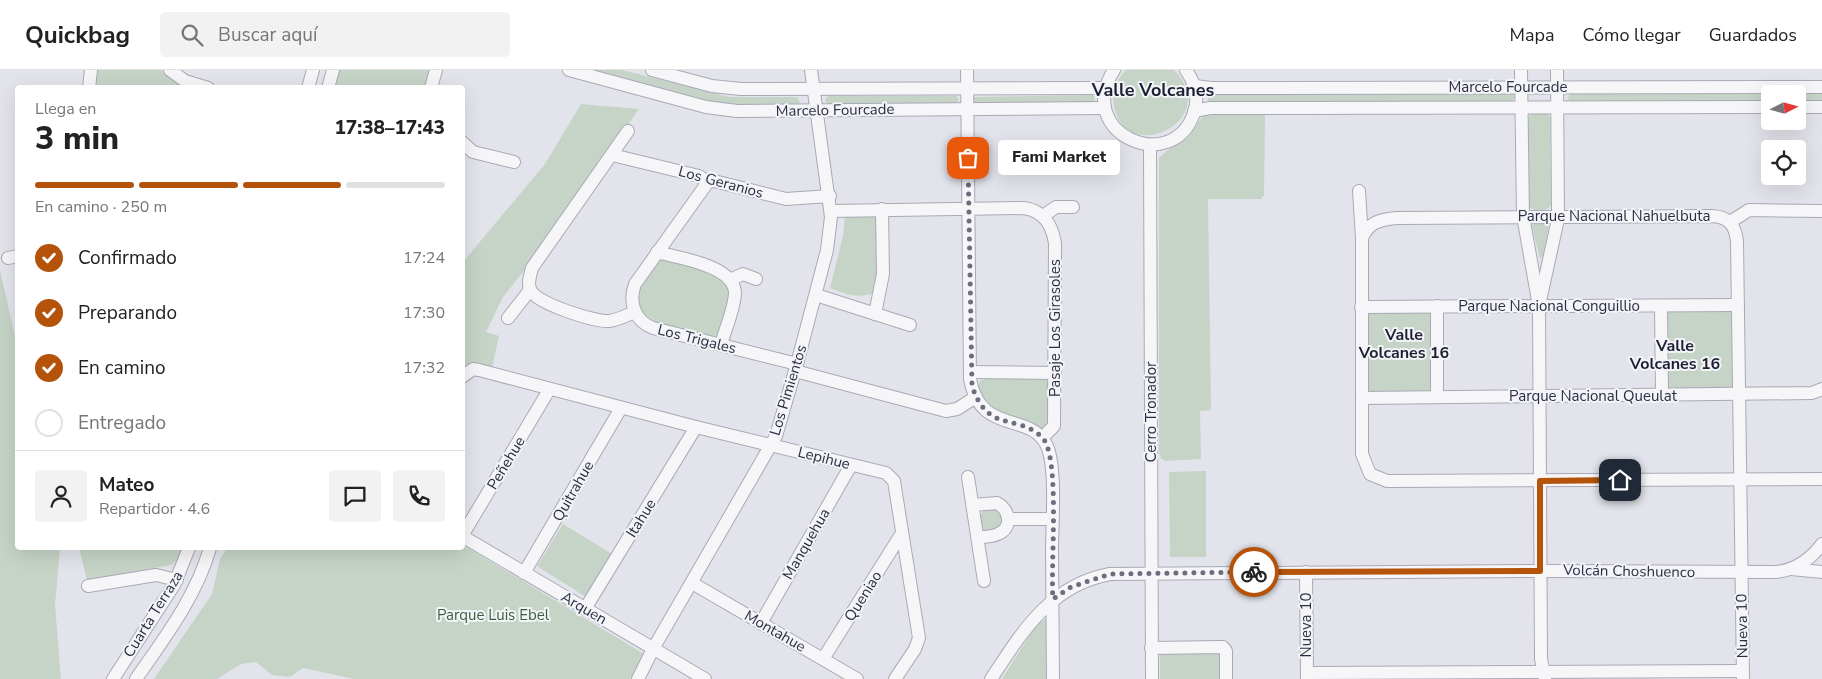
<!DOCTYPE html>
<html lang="es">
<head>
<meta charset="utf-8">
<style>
  body { margin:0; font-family:"Nunito Sans",sans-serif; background:#f2f2f2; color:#222; height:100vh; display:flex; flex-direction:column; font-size:19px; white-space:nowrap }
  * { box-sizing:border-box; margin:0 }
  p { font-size:16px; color:#767676 }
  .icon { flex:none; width:28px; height:28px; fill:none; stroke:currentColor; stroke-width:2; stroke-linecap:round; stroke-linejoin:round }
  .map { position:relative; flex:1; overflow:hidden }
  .side { position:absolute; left:15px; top:15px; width:450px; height:465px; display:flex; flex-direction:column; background:#fff; border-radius:5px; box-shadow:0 5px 20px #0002 }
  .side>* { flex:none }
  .needle { width:32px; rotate:84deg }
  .buttons { position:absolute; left:1761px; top:15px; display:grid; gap:10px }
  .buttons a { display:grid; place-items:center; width:45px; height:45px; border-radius:5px; background:#fff; box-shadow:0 5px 20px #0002; font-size:25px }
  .pin { position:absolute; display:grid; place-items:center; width:42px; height:42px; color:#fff; margin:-21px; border-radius:10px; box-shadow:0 2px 8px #0006 }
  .courier { position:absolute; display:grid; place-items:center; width:50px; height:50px; margin:-25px; border:4px solid #b45309; border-radius:50%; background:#fff; color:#222; box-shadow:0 1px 6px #0007 }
  .bubble { position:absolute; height:35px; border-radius:5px; background:#fff; box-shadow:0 5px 20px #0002; font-size:16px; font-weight:800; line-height:35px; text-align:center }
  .head em { font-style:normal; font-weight:800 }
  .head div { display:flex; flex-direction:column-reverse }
  .head { display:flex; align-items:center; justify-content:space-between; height:85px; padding:0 20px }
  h1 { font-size:32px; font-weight:800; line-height:38px }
  .bar { display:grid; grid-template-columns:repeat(4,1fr); gap:8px 5px; align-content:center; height:60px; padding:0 20px }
  .bar i { height:6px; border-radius:4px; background:#e0e0e0 }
  .bar .selected { background:#b45309 }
  .bar p { grid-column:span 4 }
  .line { display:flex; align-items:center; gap:12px; padding:0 20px; border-top:1px solid #e0e0e0 }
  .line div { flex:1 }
  .round { display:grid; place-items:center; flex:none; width:52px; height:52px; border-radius:5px; background:#f2f2f2 }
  ol { padding:0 20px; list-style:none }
  li { display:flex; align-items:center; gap:15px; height:55px }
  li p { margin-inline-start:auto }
  li .icon { padding:5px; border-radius:50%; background:#b45309; color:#fff; stroke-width:4 }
  li:last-child { color:#767676 }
  li i { width:28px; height:28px; border:2px solid #e0e0e0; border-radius:50% }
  header { display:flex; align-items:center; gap:30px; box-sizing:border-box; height:70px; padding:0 25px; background:#fff; border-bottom:1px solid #e0e0e0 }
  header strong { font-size:24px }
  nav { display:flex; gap:28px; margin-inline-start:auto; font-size:18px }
  .search { width:350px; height:45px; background:#f2f2f2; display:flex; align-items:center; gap:12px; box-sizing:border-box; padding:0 18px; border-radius:5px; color:#767676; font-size:19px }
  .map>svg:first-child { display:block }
</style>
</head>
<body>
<header>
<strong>Quickbag</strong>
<div class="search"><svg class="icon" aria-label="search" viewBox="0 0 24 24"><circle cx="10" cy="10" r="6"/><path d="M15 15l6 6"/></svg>Buscar aquí</div>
<nav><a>Mapa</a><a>Cómo llegar</a><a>Guardados</a></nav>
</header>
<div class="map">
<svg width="1822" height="609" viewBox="0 0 1822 609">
  <rect width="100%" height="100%" fill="#e3e4eb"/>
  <!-- green -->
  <g fill="#c5d4c6">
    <path d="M97,0H161L185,18H96Z"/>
    <path d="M339,0H432L428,13L421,17L335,18Z"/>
    <path d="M591,0H622L729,27H797L800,32L797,35L721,34Z"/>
    <path d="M1126,0H1174C1224,51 1124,98 1114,35C1111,21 1117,9 1126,0Z"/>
    <path d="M1511,23L1515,26L1513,31L1210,33L1207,29L1211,24H1241Z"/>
    <path d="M1822,23V31H1798V24H1770V31H1570L1567,28L1570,24Z"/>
    <path d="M1093,25L1095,29L1093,32L974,33L973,27Z"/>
    <path d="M828,26H956L959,30L956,33L827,34L825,30Z"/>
    <path d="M581,34L639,39L535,187L503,227L486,262L499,266L492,298L463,299V192L545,94Z"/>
    <path d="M1533,43H1546L1550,47L1551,135C1545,143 1536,143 1529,137L1528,52L1529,47Z"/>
    <path d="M1207,45H1265L1264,125L1261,129H1208L1211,340L1200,341L1201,389L1165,391L1161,388L1159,382V88L1169,79L1188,68L1202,47Z"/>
    <path d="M879,144V212L874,223C857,229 846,224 830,218L843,166L845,145Z"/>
    <path d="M1534,153H1547L1549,156L1543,186L1540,189L1532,156Z"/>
    <path d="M667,189L722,206L731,218L728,241L718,265L715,267C692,261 626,256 639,219C643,209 654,198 660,190Z"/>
    <path d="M0,200L17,275L18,478H60L55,535L61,609H0Z"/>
    <path d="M1665,239H1733V321L1667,320Z"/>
    <path d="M1433,240L1434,323L1369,324L1368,241Z"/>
    <path d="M991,307L1049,308L1051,355L1045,361C1018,351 989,345 978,316L980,311Z"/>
    <path d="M1206,401V487H1170L1169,402Z"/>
    <path d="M988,437L1002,440L1003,457L986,461C977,454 978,443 988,437Z"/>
    <path d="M563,454L612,484L586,527L537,496Z"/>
    <path d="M463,475L644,584L630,609H354L303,598L290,607L272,605L256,592L241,594L217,609H154L212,524L220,489L227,478H462Z"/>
    <path d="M79,478H182L180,488L171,495L87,510Z"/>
    <path d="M1046,549L1047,609H1002L1036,555Z"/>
    <path d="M1163,582H1220L1222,609H1160V585Z"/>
  </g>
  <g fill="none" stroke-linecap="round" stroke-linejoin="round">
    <!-- minor casing -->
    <g stroke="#a8a9b5" stroke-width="14">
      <g id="minor">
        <path d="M170,0L185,11L208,18"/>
        <path d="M569,0L706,37L737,41L1105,38"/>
        <path d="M652,0L712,16L741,19L1105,18"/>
        <path d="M967,0L970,309C980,365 1029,342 1046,374C1057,394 1052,455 1052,480C1052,523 1053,566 1053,609"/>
        <path d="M1114,0C1073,63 1172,107 1194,43C1199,28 1195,13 1186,0"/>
        <path d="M1521,0L1523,146L1539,236L1541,589L1545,609"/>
        <path d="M1195,16L1211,18L1822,17"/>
        <path d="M89,18L91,0"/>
        <path d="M308,18L313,0"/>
        <path d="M328,18L333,0"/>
        <path d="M431,18L436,0"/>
        <path d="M1798,37H1822"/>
        <path d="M1194,41L1210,38L1770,37"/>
        <path d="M628,61L532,198C530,205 527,215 531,221C538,234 595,252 609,251C618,250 627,245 635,242"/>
        <path d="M462,72L473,82L514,92"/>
        <path d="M1150,75L1152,609"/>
        <path d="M612,85L699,106L708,112L714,111L786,129L830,126"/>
        <path d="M708,112L635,214C628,233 635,251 653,258L797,294"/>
        <path d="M1359,121L1362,168V384L1370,404L1387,411L1822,409"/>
        <path d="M831,141L1024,138C1044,141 1052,155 1055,173L1054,356L1042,368"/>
        <path d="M1043,146L1056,137H1073"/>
        <path d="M1730,152L1749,140L1822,141"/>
        <path d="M1362,168C1369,152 1379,150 1396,148L1712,146C1729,147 1735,155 1737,171L1743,609"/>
        <path d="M657,182C678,188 733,195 735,222C735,238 725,259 721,275"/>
        <path d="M8,188L18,186"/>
        <path d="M730,210L743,204L756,209"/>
        <path d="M816,225L910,255"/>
        <path d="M1540,231L1558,149L1557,0"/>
        <path d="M1437,236V327"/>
        <path d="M1661,236L1662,326"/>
        <path d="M1361,237L1738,235"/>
        <path d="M875,244L883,204L882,139"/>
        <path d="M508,248L530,220"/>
        <path d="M795,301L946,341L957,339L976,327"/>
        <path d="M970,302L1055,303"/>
        <path d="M462,307L473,299L479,300L696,357L886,403L894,411L919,568L915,579L895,609"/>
        <path d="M1362,328L1812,323L1822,319"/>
        <path d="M968,407L984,511"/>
        <path d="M973,435L997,433C1010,440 1013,458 998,464C992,467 984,467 978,467"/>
        <path d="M1009,449H1052"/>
        <path d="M462,466L705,609"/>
        <path d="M462,466L549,320"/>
        <path d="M1791,499L1822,502"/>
        <path d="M1306,502L1307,609"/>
        <path d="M524,503L621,338"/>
        <path d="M692,513L857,609"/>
        <path d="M88,516L156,505L177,510"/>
        <path d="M585,539L696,357"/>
        <path d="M761,553L851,395"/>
        <path d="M1151,578L1223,577L1226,581V609"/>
        <path d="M823,589L902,463"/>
        <path d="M1307,603L1743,601"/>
        <path d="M113,609L174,515L189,478"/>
        <path d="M136,609C165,567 196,527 210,478"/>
        <path d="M638,609L653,579L776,366L797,294L827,180L831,147L811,0"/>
        <path d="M991,609C1022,562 1050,515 1110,504L1541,501L1776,502C1796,500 1810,490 1822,474"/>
      </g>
    </g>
    <!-- minor -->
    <use href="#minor" stroke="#f6f6f9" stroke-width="12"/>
  </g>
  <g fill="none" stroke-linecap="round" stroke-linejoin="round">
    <!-- done -->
    <path stroke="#6c6d7d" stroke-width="5" stroke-dasharray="0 9" d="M968,88L972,316C988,364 1016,343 1042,367C1061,386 1050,497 1053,529L1071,517L1110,504L1254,502"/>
    <!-- route -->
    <path stroke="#b45309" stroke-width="6" d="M1254,502L1540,501V411L1620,410"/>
  </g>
  <g text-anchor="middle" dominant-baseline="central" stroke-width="4" stroke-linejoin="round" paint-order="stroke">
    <!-- street labels -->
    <g font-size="15" fill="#2c2d42" stroke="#f3f4f8">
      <text x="1508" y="17">Marcelo Fourcade</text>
      <text transform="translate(835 40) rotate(-1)">Marcelo Fourcade</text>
      <text transform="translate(721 112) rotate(15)">Los Geranios</text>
      <text x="1614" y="146">Parque Nacional Nahuelbuta</text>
      <text x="1549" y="236">Parque Nacional Conguillio</text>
      <text transform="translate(1055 258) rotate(-90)">Pasaje Los Girasoles</text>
      <text transform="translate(697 269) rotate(14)">Los Trigales</text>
      <text transform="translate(788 320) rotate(-73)">Los Pimientos</text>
      <text x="1593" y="326">Parque Nacional Queulat</text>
      <text transform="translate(1151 342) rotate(-90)">Cerro Tronador</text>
      <text transform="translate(824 388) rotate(14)">Lepihue</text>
      <text transform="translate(506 393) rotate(-59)">Peñehue</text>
      <text transform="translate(573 421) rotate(-60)">Quitrahue</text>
      <text transform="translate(641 448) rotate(-58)">Itahue</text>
      <text transform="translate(806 474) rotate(-60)">Manquehua</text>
      <text transform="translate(1629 501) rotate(1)">Volcán Choshuenco</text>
      <text transform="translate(863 526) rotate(-58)">Queniao</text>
      <text transform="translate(584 538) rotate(30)">Arquen</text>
      <text transform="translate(153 544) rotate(-58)">Cuarta Terraza</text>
      <text transform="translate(1306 555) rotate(-90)">Nueva 10</text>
      <text transform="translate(1742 556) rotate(-91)">Nueva 10</text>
      <text transform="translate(775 561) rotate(30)">Montahue</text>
    </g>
    <!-- park labels -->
    <g font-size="15" fill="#3a5d3e" stroke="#f3f4f8">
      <text x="493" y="545">Parque Luis Ebel</text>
    </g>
    <!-- neighbourhood labels -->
    <g font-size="16" font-weight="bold" fill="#1e1f33" stroke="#f3f4f8">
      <text x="1404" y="265">Valle<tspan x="1404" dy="18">Volcanes 16</tspan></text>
      <text x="1675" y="276">Valle<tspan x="1675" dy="18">Volcanes 16</tspan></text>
    </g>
    <!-- quarter labels -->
    <g font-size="18" font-weight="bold" fill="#1e1f33" stroke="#f3f4f8">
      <text x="1153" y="20">Valle Volcanes</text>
    </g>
  </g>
</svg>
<div class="buttons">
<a><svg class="needle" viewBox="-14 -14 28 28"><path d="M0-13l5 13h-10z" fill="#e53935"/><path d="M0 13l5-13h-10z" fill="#767676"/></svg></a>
<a><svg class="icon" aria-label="locate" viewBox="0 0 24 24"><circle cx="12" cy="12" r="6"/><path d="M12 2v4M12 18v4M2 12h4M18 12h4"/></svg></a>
</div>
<div class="pin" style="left:968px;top:88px;background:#ea580c"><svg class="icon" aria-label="bag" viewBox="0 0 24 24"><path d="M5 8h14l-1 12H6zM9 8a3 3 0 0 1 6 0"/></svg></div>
<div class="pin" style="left:1620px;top:410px;background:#1f2937"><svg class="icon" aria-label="home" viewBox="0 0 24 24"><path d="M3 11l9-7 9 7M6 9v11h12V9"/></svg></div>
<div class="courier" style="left:1254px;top:502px"><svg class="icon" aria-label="bike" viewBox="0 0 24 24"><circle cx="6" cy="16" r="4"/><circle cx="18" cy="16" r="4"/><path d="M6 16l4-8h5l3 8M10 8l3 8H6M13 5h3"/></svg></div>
<div class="bubble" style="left:998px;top:70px;width:122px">Fami Market</div>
<section class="side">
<div class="head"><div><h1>3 min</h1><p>Llega en</p></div><em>17:38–17:43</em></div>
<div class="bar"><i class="selected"></i><i class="selected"></i><i class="selected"></i><i></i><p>En camino · 250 m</p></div>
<ol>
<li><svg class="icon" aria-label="check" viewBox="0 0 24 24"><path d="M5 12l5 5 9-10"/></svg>Confirmado<p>17:24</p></li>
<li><svg class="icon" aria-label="check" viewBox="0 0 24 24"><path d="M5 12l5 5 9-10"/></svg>Preparando<p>17:30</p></li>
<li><svg class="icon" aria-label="check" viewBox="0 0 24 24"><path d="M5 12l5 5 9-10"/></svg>En camino<p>17:32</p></li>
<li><i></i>Entregado</li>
</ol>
<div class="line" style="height:90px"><a class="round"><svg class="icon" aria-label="person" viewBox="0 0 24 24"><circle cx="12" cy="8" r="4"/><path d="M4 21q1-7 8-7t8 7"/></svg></a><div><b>Mateo</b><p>Repartidor · 4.6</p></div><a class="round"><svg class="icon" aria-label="chat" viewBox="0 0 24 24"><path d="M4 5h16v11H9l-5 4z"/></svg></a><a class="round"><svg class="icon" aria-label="phone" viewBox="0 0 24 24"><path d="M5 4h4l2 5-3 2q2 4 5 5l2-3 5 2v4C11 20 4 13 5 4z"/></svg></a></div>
</section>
</div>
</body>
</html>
